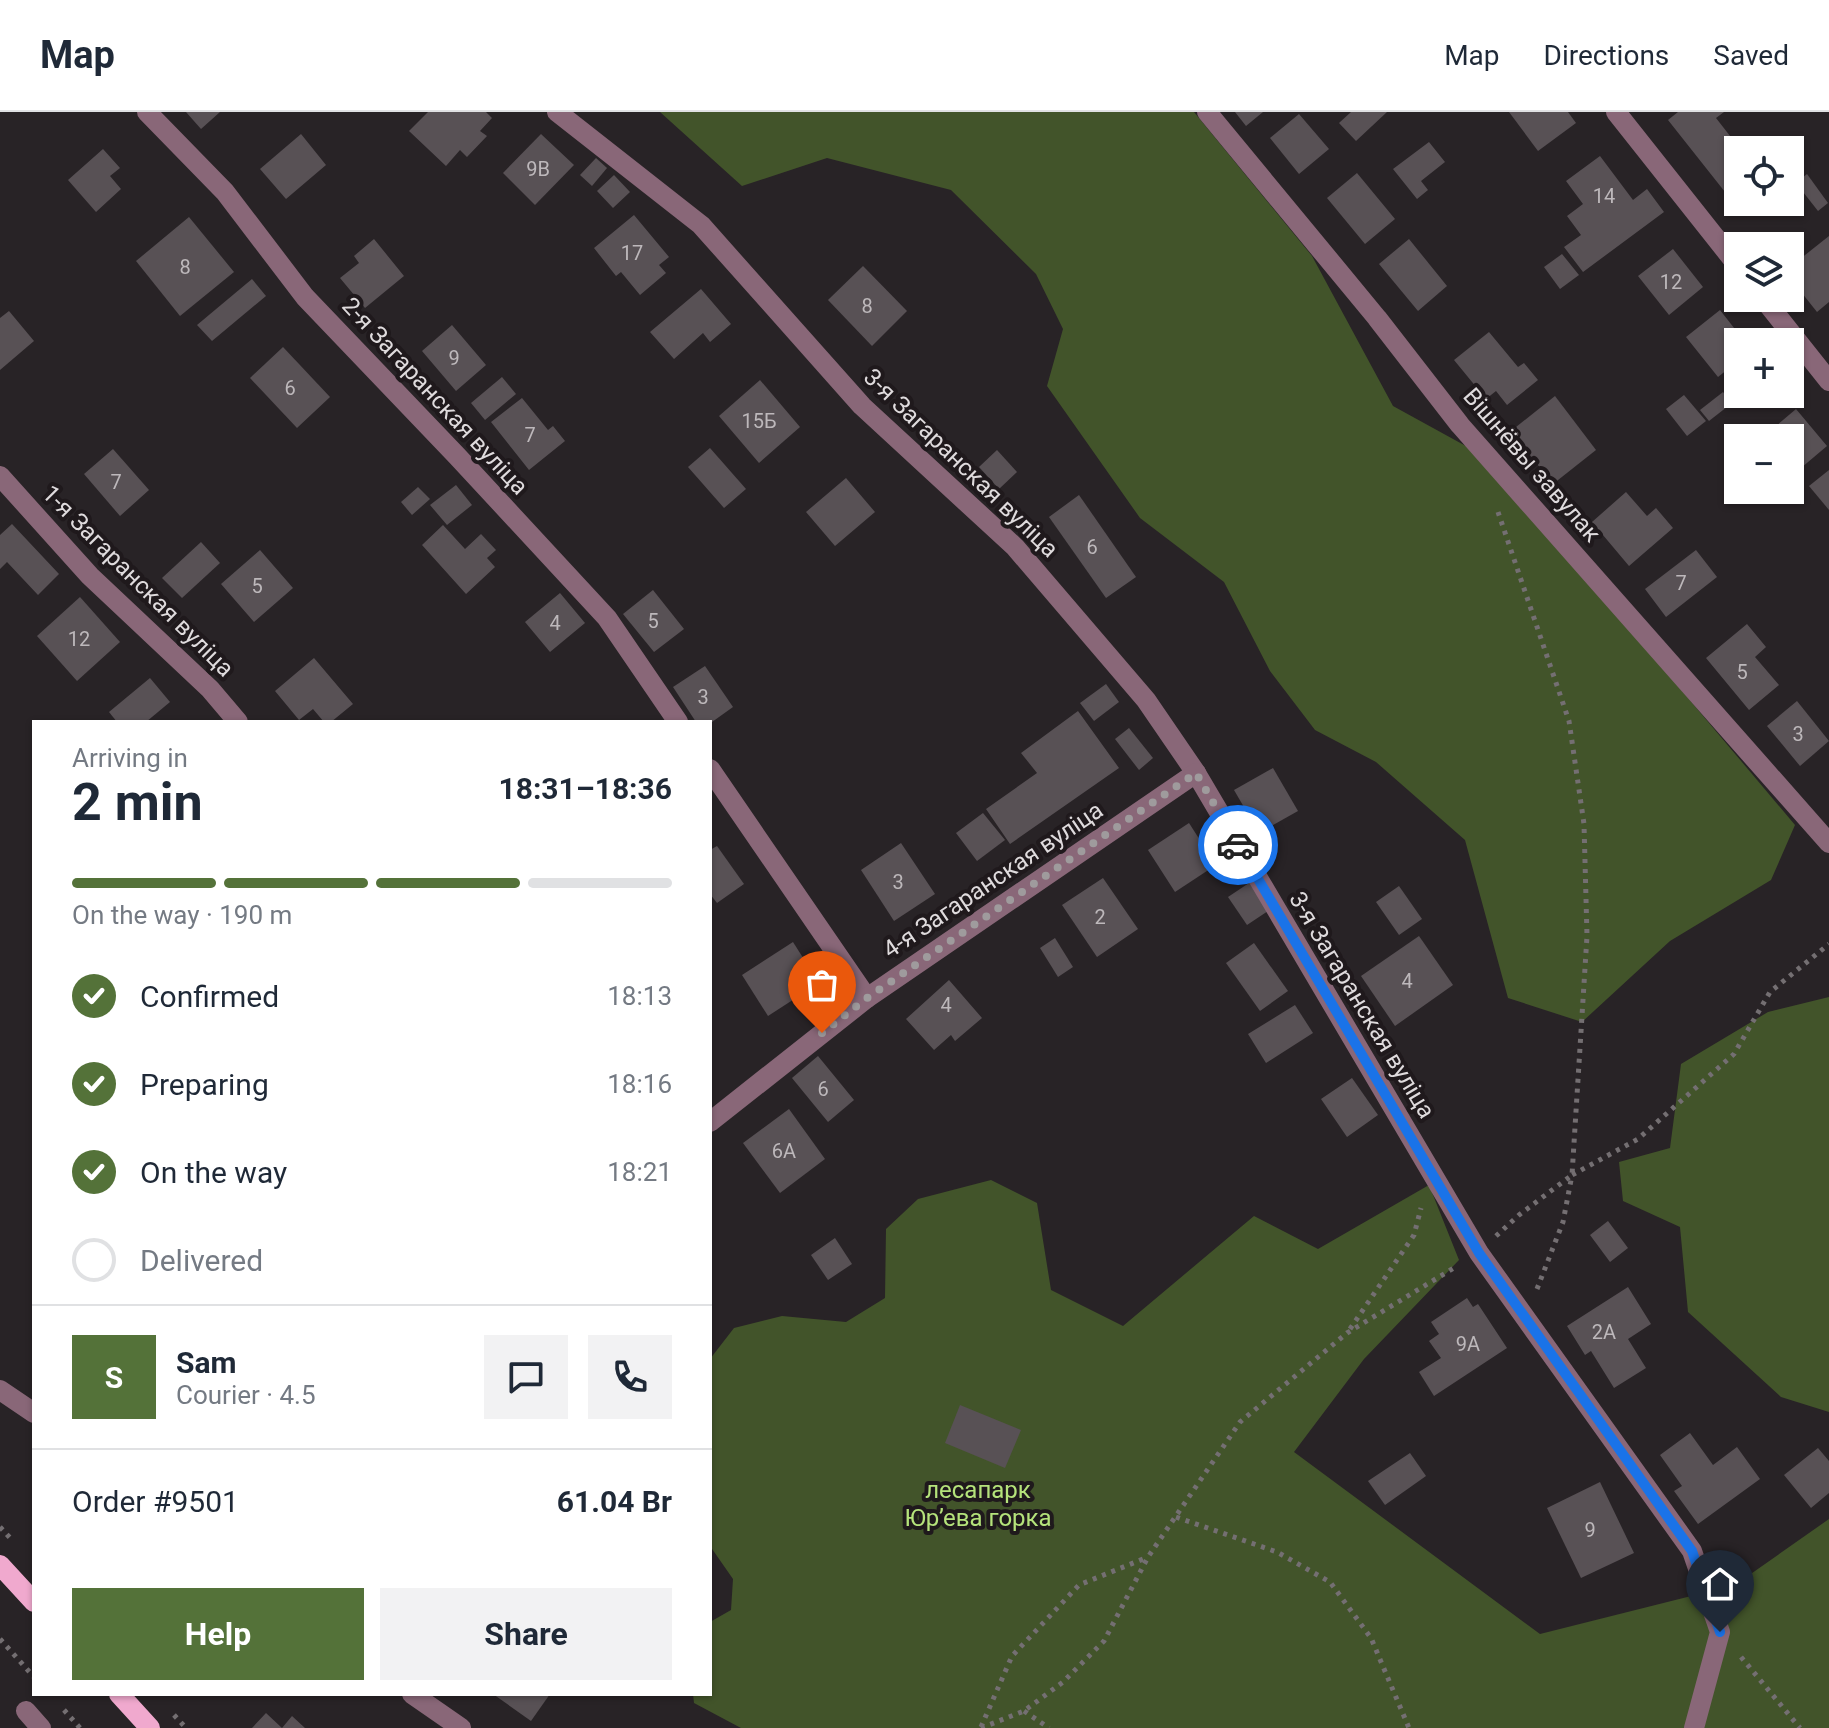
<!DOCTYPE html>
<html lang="en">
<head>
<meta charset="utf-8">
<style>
  body { margin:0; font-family:Roboto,sans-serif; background:#f2f2f3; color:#1f2937; height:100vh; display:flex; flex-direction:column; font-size:30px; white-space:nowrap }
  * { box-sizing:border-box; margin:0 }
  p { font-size:26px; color:#747a83 }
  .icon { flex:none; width:44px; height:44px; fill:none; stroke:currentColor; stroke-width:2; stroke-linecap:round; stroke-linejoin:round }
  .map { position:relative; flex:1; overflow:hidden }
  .sheet { position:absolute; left:32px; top:608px; width:680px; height:976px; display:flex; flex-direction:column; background:#fff; border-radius:0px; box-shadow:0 2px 6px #0004 }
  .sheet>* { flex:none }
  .tools { position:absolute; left:1724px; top:24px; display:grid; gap:16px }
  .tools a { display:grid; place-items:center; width:80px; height:80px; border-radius:0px; background:#fff; box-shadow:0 2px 6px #0004; font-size:40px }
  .pin { position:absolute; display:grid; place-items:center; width:68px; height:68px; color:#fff; margin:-82px -34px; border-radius:50% 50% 50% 0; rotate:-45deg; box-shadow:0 0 8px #0007 }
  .pin .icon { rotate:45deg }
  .courier { position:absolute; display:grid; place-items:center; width:80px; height:80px; margin:-40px; border:6px solid #1a73e8; border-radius:50%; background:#fff; color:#222; box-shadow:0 2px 10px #0007 }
  .summary em { font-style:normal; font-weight:700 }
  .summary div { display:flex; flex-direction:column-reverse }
  .summary { display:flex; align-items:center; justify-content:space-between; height:136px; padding:0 40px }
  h1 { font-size:52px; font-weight:700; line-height:60px }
  .bar { display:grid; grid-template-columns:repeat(4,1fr); gap:12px 8px; align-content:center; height:96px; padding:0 40px }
  .bar i { height:10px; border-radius:6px; background:#e0e1e3 }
  .bar .current { background:#547239 }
  .bar p { grid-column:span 4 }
  .line { display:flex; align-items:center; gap:20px; padding:0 40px; border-top:2px solid #e0e1e3 }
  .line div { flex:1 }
  .round { display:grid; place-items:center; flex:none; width:84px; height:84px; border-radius:0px; background:#f2f2f3 }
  ol { padding:0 40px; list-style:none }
  li { display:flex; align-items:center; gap:24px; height:88px }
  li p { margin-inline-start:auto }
  li .icon { padding:8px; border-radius:50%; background:#547239; color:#fff; stroke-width:4 }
  li:last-child { color:#747a83 }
  li i { width:44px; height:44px; border:4px solid #e0e1e3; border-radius:50% }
  .cta { display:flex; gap:16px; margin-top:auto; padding:16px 40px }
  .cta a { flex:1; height:92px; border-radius:0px; background:#547239; color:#fff; font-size:32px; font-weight:700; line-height:92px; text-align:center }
  .cta a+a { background:#f2f2f3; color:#1f2937 }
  header { display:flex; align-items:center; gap:48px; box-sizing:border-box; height:112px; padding:0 40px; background:#fff; border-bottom:2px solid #e0e1e3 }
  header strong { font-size:38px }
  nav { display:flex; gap:44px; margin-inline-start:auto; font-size:28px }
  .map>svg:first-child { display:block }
</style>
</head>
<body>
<header>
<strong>Map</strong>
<nav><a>Map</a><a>Directions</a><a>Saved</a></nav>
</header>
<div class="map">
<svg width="1829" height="1616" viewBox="0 0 1829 1616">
  <rect width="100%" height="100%" fill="#282326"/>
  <!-- green -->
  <g fill="#42542a">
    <path d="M660,0H1194L1312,144L1393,294L1484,344L1795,713L1771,768L1670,829L1582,910L1508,886L1465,728L1376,650L1315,618L1270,559L1224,470L1140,406L1047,274L1063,217L1036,162L951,78L827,46L742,74Z"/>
    <path d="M1829,885V1300L1781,1285L1688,1200L1680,1115L1623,1089L1619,1050L1670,1036L1681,952L1768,900Z"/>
    <path d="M991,1068L1037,1091L1051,1178L1123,1214L1254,1104L1318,1137L1429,1073L1459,1148L1364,1247L1294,1340L1540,1522L1735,1473L1829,1407V1616H741L694,1591L693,1582H710V1510L731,1498L733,1467L710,1434V1247L734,1216L782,1204L846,1210L885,1186L886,1117L918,1087Z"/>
  </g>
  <!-- building -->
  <g fill="#585155">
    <path d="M186,0H220L201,17Z"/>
    <path d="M428,0H486L492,6L480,19L487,24L467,45L460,38L446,54L409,19Z"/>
    <path d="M1235,0H1263L1246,14Z"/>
    <path d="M1351,0H1387L1356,29L1339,11Z"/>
    <path d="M1509,0H1568L1576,11L1538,39Z"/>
    <path d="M1678,0H1724L1716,6L1741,38H1738V90H1761L1744,104L1668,8Z"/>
    <path d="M1299,2L1329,37L1299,62L1270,26Z"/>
    <path d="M301,22L326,53L286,87L260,57Z"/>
    <path d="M541,22L574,53L535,93L503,61Z"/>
    <path d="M1429,30L1445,50L1421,69L1428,78L1417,87L1393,57Z"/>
    <path d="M103,37L120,56L110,64L121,77L96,100L68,68Z"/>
    <path d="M1600,44L1633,88L1647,77L1664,100L1583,160L1564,135L1581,123L1567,104L1583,92L1566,69Z"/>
    <path d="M596,46L607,56L592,74L580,63Z"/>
    <path d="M1357,61L1395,107L1365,132L1327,86Z"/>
    <path d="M1807,62L1828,91L1818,99L1796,71Z"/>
    <path d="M614,63L630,80L613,96L597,79Z"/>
    <path d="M634,103L669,145L659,153L666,161L640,183L621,160L616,164L594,136Z"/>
    <path d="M189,105L234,160L180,204L136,149Z"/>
    <path d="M1829,124V190L1817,200L1790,166V155Z"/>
    <path d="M374,127L404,164L365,196L340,166L359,151L354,144Z"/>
    <path d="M1409,127L1447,174L1418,199L1379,152Z"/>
    <path d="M1673,137L1703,175L1669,203L1638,164Z"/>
    <path d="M1562,142L1579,163L1560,177L1544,155Z"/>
    <path d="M863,154L907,199L872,234L828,188Z"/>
    <path d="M252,167L266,184L212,229L197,213Z"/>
    <path d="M701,177L731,212L710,230L703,221L674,247L650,220Z"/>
    <path d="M1720,198L1745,230H1738V249L1718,265L1686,225Z"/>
    <path d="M9,199L34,229L0,258V206Z"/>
    <path d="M452,213L486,253L456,279L422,239Z"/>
    <path d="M1489,220L1518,255L1524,251L1538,268L1507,293L1496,279L1486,287L1454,248Z"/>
    <path d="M283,235L330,285L297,316L250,266Z"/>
    <path d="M1790,259L1801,273L1775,295L1764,282H1790Z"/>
    <path d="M502,265L516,282L485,308L471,291Z"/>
    <path d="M760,268L800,315L759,351L719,304Z"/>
    <path d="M1723,280L1732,291L1709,309L1700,298Z"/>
    <path d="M1684,283L1706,309L1687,324L1666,297Z"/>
    <path d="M1555,284L1596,338L1553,372L1511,319Z"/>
    <path d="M522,286L548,318L553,314L565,329L529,358L491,310Z"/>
    <path d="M1796,297L1827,334L1801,356L1793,346L1790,349V326H1762Z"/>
    <path d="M710,336L746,377L724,396L688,355Z"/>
    <path d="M113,337L149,378L120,404L84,362Z"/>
    <path d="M997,338L1017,360L999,377L979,355Z"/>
    <path d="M1829,358V398L1809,374Z"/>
    <path d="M846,366L875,400L835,434L806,400Z"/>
    <path d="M456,373L472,393L447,413L430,393Z"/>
    <path d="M418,375L430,387L412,403L401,390Z"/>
    <path d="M1626,380L1647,404L1656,396L1673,416L1629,454L1592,410Z"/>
    <path d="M1079,383L1136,465L1106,486L1049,405Z"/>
    <path d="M12,412L59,462L38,483L7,450L0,457V423Z"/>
    <path d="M443,413L465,437L481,422L496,438L487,446L495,455L466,482L422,433Z"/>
    <path d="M201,430L220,451L182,486L162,466Z"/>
    <path d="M260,438L293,476L254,510L221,472Z"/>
    <path d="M1696,438L1717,465L1666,505L1645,477Z"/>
    <path d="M653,478L684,517L654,540L623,502Z"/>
    <path d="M560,481L585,511L550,540L525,510Z"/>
    <path d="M80,485L120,530L77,569L37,524Z"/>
    <path d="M1747,512L1766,535L1755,545L1779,573L1749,598L1706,546Z"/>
    <path d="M314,546L353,592L331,610H324L313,597L299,608L275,579Z"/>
    <path d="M705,554L733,595L712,610H696L673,575Z"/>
    <path d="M150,566L170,590L146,610H117L109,600Z"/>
    <path d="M1106,572L1119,590L1094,609L1080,591Z"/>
    <path d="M1797,589L1829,629L1800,654L1767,614Z"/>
    <path d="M1078,599L1119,656L1010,732L986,697L1037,661L1021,641Z"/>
    <path d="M1129,616L1153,646L1139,658L1115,627Z"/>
    <path d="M1273,656L1298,699L1259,721L1234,678Z"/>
    <path d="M983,701L1005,728L977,749L956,721Z"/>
    <path d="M1189,711L1216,753L1175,780L1148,738Z"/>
    <path d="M901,731L935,782L894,809L861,758Z"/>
    <path d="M717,734L744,772L717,791L710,782V738Z"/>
    <path d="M1103,766L1138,817L1097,845L1062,793Z"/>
    <path d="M1252,769L1271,797L1247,813L1228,785Z"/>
    <path d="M1399,774L1422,807L1399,823L1376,790Z"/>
    <path d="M1419,824L1453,873L1395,914L1361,864Z"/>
    <path d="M1055,826L1073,855L1058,865L1040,836Z"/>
    <path d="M793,830L819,871L768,904L742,863Z"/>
    <path d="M1254,831L1288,879L1260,899L1226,851Z"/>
    <path d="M949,868L982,906L955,929L951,923L934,938L906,907Z"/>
    <path d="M1295,893L1313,921L1266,951L1248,922Z"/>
    <path d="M818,944L854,988L828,1010L792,966Z"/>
    <path d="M1352,966L1378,1003L1347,1025L1321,987Z"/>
    <path d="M789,997L825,1047L780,1081L743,1031Z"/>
    <path d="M1608,1109L1628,1136L1610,1150L1590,1123Z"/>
    <path d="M835,1126L852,1152L828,1168L811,1143Z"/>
    <path d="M1628,1175L1651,1212L1628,1227L1646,1256L1614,1276L1591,1239L1585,1243L1567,1214Z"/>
    <path d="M1467,1186L1473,1195L1478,1192L1507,1236L1434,1284L1419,1260L1441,1246L1429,1229L1439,1222L1431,1210Z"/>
    <path d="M960,1293L1021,1318L1005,1356L945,1331Z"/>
    <path d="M1690,1321L1713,1353L1737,1335L1760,1367L1698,1412L1674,1379L1682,1374L1660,1343Z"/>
    <path d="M1818,1336L1829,1349V1381L1811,1396L1784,1363Z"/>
    <path d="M1410,1341L1426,1364L1385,1393L1368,1369Z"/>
    <path d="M1600,1370L1634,1441L1581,1466L1547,1396Z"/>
    <path d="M493,1582H550L531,1609Z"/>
    <path d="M266,1601L282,1616L292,1604L305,1616H252Z"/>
  </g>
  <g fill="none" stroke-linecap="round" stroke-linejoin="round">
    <!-- path -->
    <g stroke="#746f72" stroke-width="5" stroke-dasharray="4 6" stroke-linecap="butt">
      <path d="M1496,1124L1519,1103L1572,1063L1587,824L1584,712L1569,609L1498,400"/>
      <path d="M1537,1177L1563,1110L1572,1063L1638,1027L1734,942L1770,880L1829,832"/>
      <path d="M1350,1217L1414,1123L1421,1096"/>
      <path d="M1176,1405L1277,1440L1330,1470L1371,1526L1409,1616"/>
      <path d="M0,1415L13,1429"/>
      <path d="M0,1527L34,1565"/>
      <path d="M1741,1545L1800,1616"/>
      <path d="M64,1598L80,1616"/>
      <path d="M1024,1599L1049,1616"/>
      <path d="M174,1603L186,1616"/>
      <path d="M981,1615L1012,1544L1079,1473L1148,1445"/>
      <path d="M981,1616L1024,1599L1063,1570L1104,1529L1148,1445L1240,1310L1347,1221L1457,1154"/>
    </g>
    <!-- minor -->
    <g stroke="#896778" stroke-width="20">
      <path d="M147,0L225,80L305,185L457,344L607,506L678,610"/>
      <path d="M557,0L701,113L862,294L1015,435L1146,588L1196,661L1479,1141L1692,1439L1720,1520L1694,1616"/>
      <path d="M1207,0L1377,206L1460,313L1829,731"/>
      <path d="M1616,0L1738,154"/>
      <path d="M1763,186L1829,269"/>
      <path d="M0,364L90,464L210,577L238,610"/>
      <path d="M710,657L867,886"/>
      <path d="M710,1010L867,886L1196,661"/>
      <path d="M0,1278L34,1301"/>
      <path d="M412,1582L461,1616"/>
      <path d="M26,1599L41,1616"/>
    </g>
    <!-- major -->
    <g stroke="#f0a9ce" stroke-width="20">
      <path d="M0,1453L34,1490"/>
      <path d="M119,1582L150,1616"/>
    </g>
  </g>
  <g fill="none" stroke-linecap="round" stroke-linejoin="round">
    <!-- done -->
    <path stroke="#9f9b9d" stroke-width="8" stroke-dasharray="0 14.4" d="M822,921L867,886L1196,661L1238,733"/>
    <!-- route -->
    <path stroke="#1a73e8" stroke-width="10" d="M1238,733L1479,1141L1692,1439L1720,1520"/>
  </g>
  <g text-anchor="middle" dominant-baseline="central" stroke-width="8" stroke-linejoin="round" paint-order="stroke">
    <!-- number labels -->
    <g font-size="20" fill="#bdb8bb">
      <text x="538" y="57">9В</text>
      <text x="1604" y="84">14</text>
      <text x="632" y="141">17</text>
      <text x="185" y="155">8</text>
      <text x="1671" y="170">12</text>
      <text x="867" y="194">8</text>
      <text x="454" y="246">9</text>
      <text x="290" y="276">6</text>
      <text x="759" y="309">15Б</text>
      <text x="530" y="323">7</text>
      <text x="116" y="370">7</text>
      <text x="1092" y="435">6</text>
      <text x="1681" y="471">7</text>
      <text x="257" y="474">5</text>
      <text x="653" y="509">5</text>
      <text x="555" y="511">4</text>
      <text x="79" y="527">12</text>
      <text x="1742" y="560">5</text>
      <text x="703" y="585">3</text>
      <text x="1798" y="622">3</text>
      <text x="898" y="770">3</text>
      <text x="1100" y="805">2</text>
      <text x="1407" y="869">4</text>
      <text x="946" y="893">4</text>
      <text x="823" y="977">6</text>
      <text x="784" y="1039">6А</text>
      <text x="1604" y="1220">2А</text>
      <text x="1468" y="1232">9А</text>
      <text x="1590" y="1418">9</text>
    </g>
    <!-- street labels -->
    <g font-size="24" fill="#dfdbdd" stroke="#1f191c">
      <text transform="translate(435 284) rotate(47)">2-я Загаранская вуліца</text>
      <text transform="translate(961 351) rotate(44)">3-я Загаранская вуліца</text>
      <text transform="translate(1532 353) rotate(49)">Вішнёвы завулак</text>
      <text transform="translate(138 469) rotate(45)">1-я Загаранская вуліца</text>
      <text transform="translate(993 768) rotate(-34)">4-я Загаранская вуліца</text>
      <text transform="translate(1362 893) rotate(59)">3-я Загаранская вуліца</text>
    </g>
    <!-- park labels -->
    <g font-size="24" fill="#b5e37b" stroke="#1f191c">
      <text x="978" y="1378">лесапарк<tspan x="978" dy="28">Юрʼева горка</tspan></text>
    </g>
  </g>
</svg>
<div class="tools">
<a><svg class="icon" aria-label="locate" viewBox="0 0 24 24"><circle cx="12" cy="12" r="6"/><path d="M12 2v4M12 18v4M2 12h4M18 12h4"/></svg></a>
<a><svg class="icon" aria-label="layers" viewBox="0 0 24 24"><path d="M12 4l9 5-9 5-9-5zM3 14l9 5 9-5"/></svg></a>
<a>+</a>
<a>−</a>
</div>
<div class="pin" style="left:822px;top:921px;background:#ea580c"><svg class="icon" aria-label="bag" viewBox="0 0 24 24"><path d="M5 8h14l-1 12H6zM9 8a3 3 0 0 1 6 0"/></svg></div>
<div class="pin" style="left:1720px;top:1520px;background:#1f2937"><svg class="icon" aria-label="home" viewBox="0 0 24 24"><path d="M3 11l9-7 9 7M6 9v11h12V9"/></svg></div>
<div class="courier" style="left:1238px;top:733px"><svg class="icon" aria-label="car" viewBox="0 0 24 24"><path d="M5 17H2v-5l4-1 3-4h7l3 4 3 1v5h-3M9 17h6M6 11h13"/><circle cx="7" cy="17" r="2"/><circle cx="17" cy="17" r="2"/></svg></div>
<section class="sheet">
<div class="summary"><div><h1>2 min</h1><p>Arriving in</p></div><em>18:31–18:36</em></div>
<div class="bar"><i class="current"></i><i class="current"></i><i class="current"></i><i></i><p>On the way · 190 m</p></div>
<ol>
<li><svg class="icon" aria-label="check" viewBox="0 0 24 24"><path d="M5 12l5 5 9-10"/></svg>Confirmed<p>18:13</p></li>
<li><svg class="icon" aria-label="check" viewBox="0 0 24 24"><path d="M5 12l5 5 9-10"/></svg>Preparing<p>18:16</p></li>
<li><svg class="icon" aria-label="check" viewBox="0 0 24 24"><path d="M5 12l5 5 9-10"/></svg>On the way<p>18:21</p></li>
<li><i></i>Delivered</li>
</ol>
<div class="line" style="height:144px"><b class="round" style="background:#547239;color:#fff">S</b><div><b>Sam</b><p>Courier · 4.5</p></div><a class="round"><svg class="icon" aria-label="chat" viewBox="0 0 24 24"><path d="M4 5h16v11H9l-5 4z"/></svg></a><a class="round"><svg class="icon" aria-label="phone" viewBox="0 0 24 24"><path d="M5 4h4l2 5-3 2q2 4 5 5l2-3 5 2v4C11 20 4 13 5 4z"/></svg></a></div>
<div class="line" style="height:104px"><div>Order #9501</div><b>61.04 Br</b></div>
<div class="cta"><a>Help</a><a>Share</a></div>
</section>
</div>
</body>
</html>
